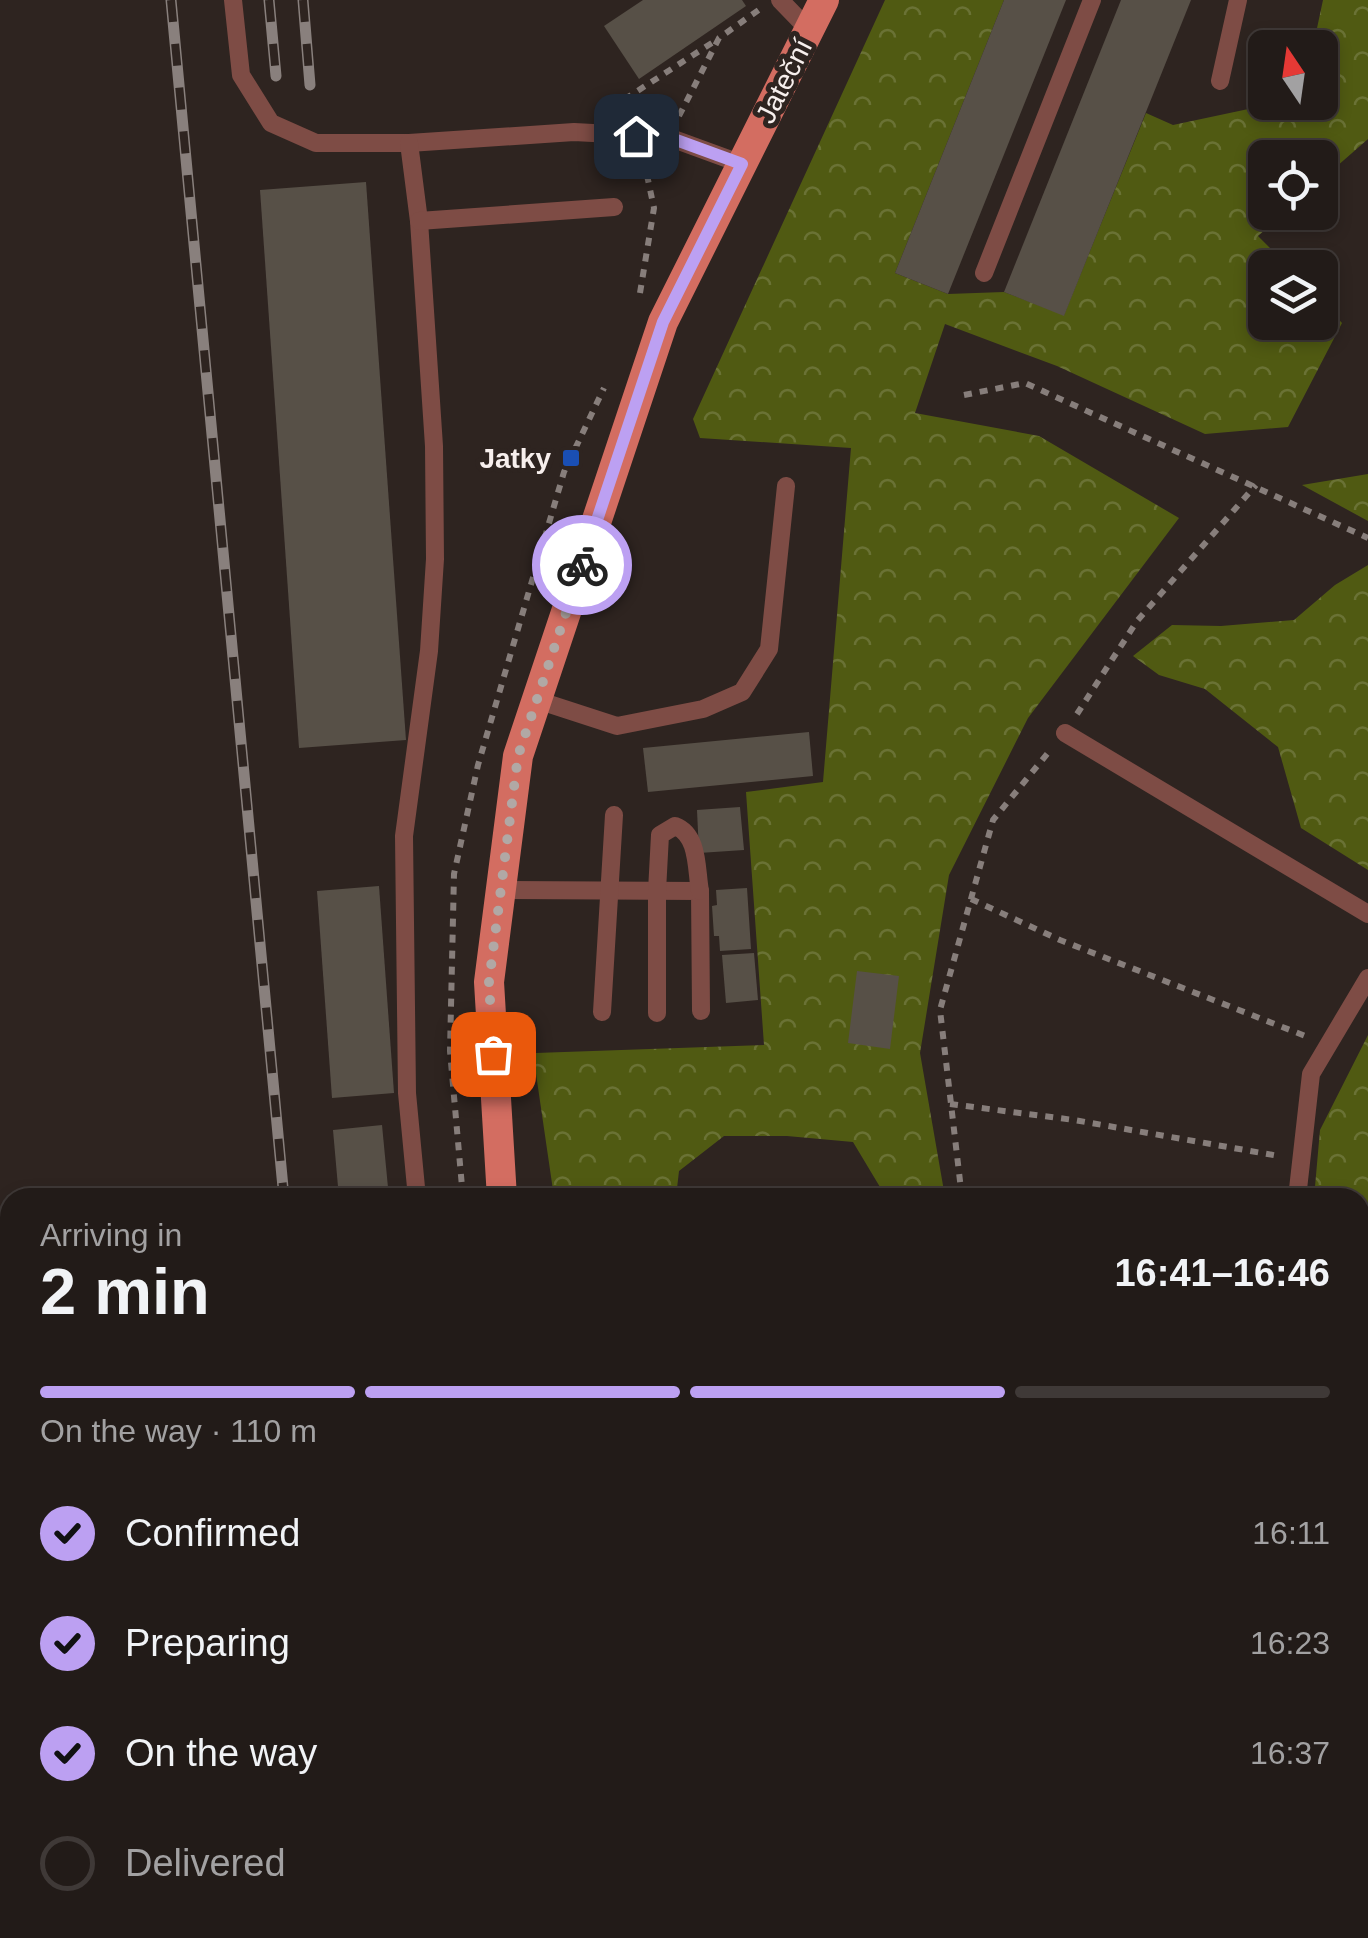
<!DOCTYPE html>
<html lang="en">
<head>
<meta charset="utf-8">
<style>
  body { margin:0; font-family:Helvetica,sans-serif; background:#2a2421; color:#f1f3f6; height:100vh; display:flex; flex-direction:column; font-size:38px; white-space:nowrap }
  * { box-sizing:border-box; margin:0 }
  p { font-size:32px; color:#a2a1a2 }
  .icon { flex:none; width:55px; height:55px; fill:none; stroke:currentColor; stroke-width:2; stroke-linecap:round; stroke-linejoin:round }
  .map { position:relative; flex:1; overflow:hidden }
  .panel { position:absolute; left:0px; top:1188px; width:1370px; height:752px; display:flex; flex-direction:column; background:#221b18; border-radius:30px 30px 0 0; box-shadow:0 5px 15px #0003,0 0 0 2px #3f3937 }
  .panel>* { flex:none }
  .needle { width:65px; rotate:347deg }
  .tools { position:absolute; left:1248px; top:30px; display:grid; gap:20px }
  .tools a { display:grid; place-items:center; width:90px; height:90px; border-radius:15px; background:#221b18; box-shadow:0 5px 15px #0003,0 0 0 2px #3f3937; font-size:50px }
  .pin { position:absolute; display:grid; place-items:center; width:85px; height:85px; color:#fff; margin:-42px; border-radius:20px; box-shadow:0 5px 15px #0006 }
  .courier { position:absolute; display:grid; place-items:center; width:100px; height:100px; margin:-50px; border:8px solid #bca0f2; border-radius:50%; background:#fff; color:#222; box-shadow:0 2px 12px #0007 }
  .summary em { font-style:normal; font-weight:700 }
  .summary div { display:flex; flex-direction:column-reverse }
  .summary { display:flex; align-items:center; justify-content:space-between; height:170px; padding:0 40px }
  h1 { font-size:65px; font-weight:700; line-height:75px }
  .bar { display:grid; grid-template-columns:repeat(4,1fr); gap:15px 10px; align-content:center; height:120px; padding:0 40px }
  .bar i { height:12px; border-radius:8px; background:#3f3937 }
  .bar .active { background:#bca0f2 }
  .bar p { grid-column:span 4 }
  ol { padding:0 40px; list-style:none }
  li { display:flex; align-items:center; gap:30px; height:110px }
  li p { margin-inline-start:auto }
  li .icon { padding:10px; border-radius:50%; background:#bca0f2; color:#111; stroke-width:4 }
  li:last-child { color:#a2a1a2 }
  li i { width:55px; height:55px; border:5px solid #3f3937; border-radius:50% }
  .map>svg:first-child { display:block }
</style>
</head>
<body>
<div class="map">
<svg width="1368" height="1938" viewBox="0 0 1368 1938">
  <defs>
    <pattern id="forest-crowns" width="20" height="18" patternUnits="userSpaceOnUse" patternTransform="scale(2.5)"><rect width="20" height="18" fill="#505a12"/><path d="M2 6a3 3 0 1 1 6 0M12 15a3 3 0 1 1 6 0" fill="none" stroke="#6a7235"/></pattern>
  </defs>
  <rect width="100%" height="100%" fill="#2e2420"/>
  <!-- forest -->
  <g fill="url(#forest-crowns)">
    <path d="M885,0H1004L895,273L948,294L1004,292L1064,315L1146,113L1173,125L1277,103L1320,102V48L1313,47L1323,0H1368V139L1320,181V158H1265V212L1284,213L1258,236L1289,267L1265,268V322H1320V300L1342,323L1288,427L1205,434L1057,366L945,324L915,413L1039,436L1179,518L1028,718L949,875L920,1053L945,1197H886L853,1142L787,1136H724L679,1171L676,1197H554L534,1060L536,1053L764,1045L746,792L823,782L851,448L700,438L693,419Z"/>
    <path d="M1368,474V521L1302,485Z"/>
    <path d="M1368,565V870L1301,828L1278,747L1205,689L1159,675L1133,656L1172,625L1221,626L1294,620L1335,585Z"/>
    <path d="M1368,1035V1485L1360,1502V1198H1314L1320,1130Z"/>
    <path d="M1368,1583V1938H1062L1071,1930H1360V1595Z"/>
    <path d="M619,1930H997L987,1938H620Z"/>
  </g>
  <!-- building -->
  <g fill="#575047">
    <path d="M643,0H742L746,6L639,79L604,26Z"/>
    <path d="M1004,0H1066L948,294L895,273Z"/>
    <path d="M1121,0H1191L1064,316L1004,292Z"/>
    <path d="M366,182L406,740L299,748L260,190Z"/>
    <path d="M809,732L813,776L648,792L643,748Z"/>
    <path d="M740,807L744,850L699,853L697,810Z"/>
    <path d="M379,886L394,1093L332,1098L317,891Z"/>
    <path d="M747,888L751,949L720,951L719,936H714L712,906L717,905L716,890Z"/>
    <path d="M754,953L758,1000L726,1003L722,955Z"/>
    <path d="M857,971L899,976L890,1049L848,1043Z"/>
    <path d="M382,1125L389,1198H339L333,1130Z"/>
    <path d="M1360,1434L1368,1437V1474L1360,1471Z"/>
  </g>
  <g fill="none" stroke-linecap="round" stroke-linejoin="round">
    <!-- path -->
    <g stroke="#877e7b" stroke-width="6" stroke-dasharray="8 8" stroke-linecap="butt">
      <path d="M611,108L718,39"/>
      <path d="M679,116L719,38L760,9"/>
      <path d="M640,293L654,208L645,166L650,159"/>
      <path d="M964,395L1025,383L1368,538"/>
      <path d="M1077,714L1137,621L1256,485"/>
      <path d="M971,899L1060,940L1308,1037"/>
      <path d="M950,1104L1074,1120L1279,1156"/>
      <path d="M463,1198L450,1051L454,874L478,765L564,472L604,388"/>
      <path d="M791,1198L811,1194L816,1198"/>
      <path d="M962,1198L940,1010L993,820L1052,748"/>
      <path d="M118,1938L120,1933L174,1934"/>
    </g>
    <!-- service -->
    <g stroke="#7e4c45" stroke-width="18">
      <path d="M233,0L241,75L271,123L316,143H409L574,132L668,137L742,164"/>
      <path d="M780,0L809,30"/>
      <path d="M1220,81L1238,0"/>
      <path d="M409,143L419,221L434,446L435,559L429,651L404,836L407,1093L417,1198"/>
      <path d="M419,221L614,207"/>
      <path d="M984,273L1092,0"/>
      <path d="M537,700L617,726L703,709L742,692L769,649L786,486"/>
      <path d="M1065,733L1368,914"/>
      <path d="M501,890L700,891L701,1011"/>
      <path d="M602,1012L614,815"/>
      <path d="M657,1013V891L660,835L675,826C699,835 696,869 700,891"/>
      <path d="M1297,1198L1311,1074L1368,978"/>
      <path d="M1360,1520L1368,1528"/>
      <path d="M480,1930L487,1938"/>
    </g>
    <!-- minor -->
    <g stroke="#7e4c45" stroke-width="30">
      <path d="M1360,1567L1368,1555"/>
      <path d="M1042,1938L1051,1930"/>
    </g>
    <!-- primary -->
    <g stroke="#d36d61" stroke-width="30">
      <path d="M502,1198L489,982L518,756L663,322L824,0"/>
      <path d="M559,1930L560,1938"/>
    </g>
    <!-- rail casing -->
    <g stroke="#89807d" stroke-width="11">
      <g id="rail">
        <path d="M171,0L284,1198"/>
        <path d="M269,0L276,76"/>
        <path d="M303,0L310,85"/>
        <path d="M271,1938L272,1930"/>
      </g>
    </g>
    <!-- rail -->
    <use href="#rail" stroke="#2e2420" stroke-width="8" stroke-dasharray="22" stroke-linecap="butt"/>
  </g>
  <g fill="none" stroke-linecap="round" stroke-linejoin="round">
    <!-- done -->
    <path stroke="#b1a8a5" stroke-width="10" stroke-dasharray="0 18" d="M493,1054L489,982L518,756L582,565"/>
    <!-- route -->
    <path stroke="#bca0f2" stroke-width="12" d="M582,565L663,322L742,164L668,137L636,136"/>
  </g>
  <!-- markers -->
  <rect fill="#1a4fb4" stroke="#2e2420" stroke-width="4" x="561" y="448" width="20" height="20" rx="5"/>
  <g text-anchor="middle" dominant-baseline="central" stroke-width="10" stroke-linejoin="round" paint-order="stroke">
    <!-- street labels -->
    <g font-size="28" fill="#f7efed" stroke="#2e2420">
      <text transform="translate(784 81) rotate(-63)">Jateční</text>
    </g>
    <!-- poi labels -->
    <g font-size="28" font-weight="bold" fill="#f7efed" stroke="#2e2420" text-anchor="end">
      <text x="551" y="458">Jatky</text>
    </g>
  </g>
</svg>
<div class="tools">
<a><svg class="needle" viewBox="-14 -14 28 28"><path d="M0-13l5 13h-10z" fill="#e53935"/><path d="M0 13l5-13h-10z" fill="#a2a1a2"/></svg></a>
<a><svg class="icon" aria-label="locate" viewBox="0 0 24 24"><circle cx="12" cy="12" r="6"/><path d="M12 2v4M12 18v4M2 12h4M18 12h4"/></svg></a>
<a><svg class="icon" aria-label="layers" viewBox="0 0 24 24"><path d="M12 4l9 5-9 5-9-5zM3 14l9 5 9-5"/></svg></a>
</div>
<div class="pin" style="left:493px;top:1054px;background:#ea580c"><svg class="icon" aria-label="bag" viewBox="0 0 24 24"><path d="M5 8h14l-1 12H6zM9 8a3 3 0 0 1 6 0"/></svg></div>
<div class="pin" style="left:636px;top:136px;background:#1f2937"><svg class="icon" aria-label="home" viewBox="0 0 24 24"><path d="M3 11l9-7 9 7M6 9v11h12V9"/></svg></div>
<div class="courier" style="left:582px;top:565px"><svg class="icon" aria-label="bike" viewBox="0 0 24 24"><circle cx="6" cy="16" r="4"/><circle cx="18" cy="16" r="4"/><path d="M6 16l4-8h5l3 8M10 8l3 8H6M13 5h3"/></svg></div>
<section class="panel">
<div class="summary"><div><h1>2 min</h1><p>Arriving in</p></div><em>16:41–16:46</em></div>
<div class="bar"><i class="active"></i><i class="active"></i><i class="active"></i><i></i><p>On the way · 110 m</p></div>
<ol>
<li><svg class="icon" aria-label="check" viewBox="0 0 24 24"><path d="M5 12l5 5 9-10"/></svg>Confirmed<p>16:11</p></li>
<li><svg class="icon" aria-label="check" viewBox="0 0 24 24"><path d="M5 12l5 5 9-10"/></svg>Preparing<p>16:23</p></li>
<li><svg class="icon" aria-label="check" viewBox="0 0 24 24"><path d="M5 12l5 5 9-10"/></svg>On the way<p>16:37</p></li>
<li><i></i>Delivered</li>
</ol>
</section>
</div>
</body>
</html>
